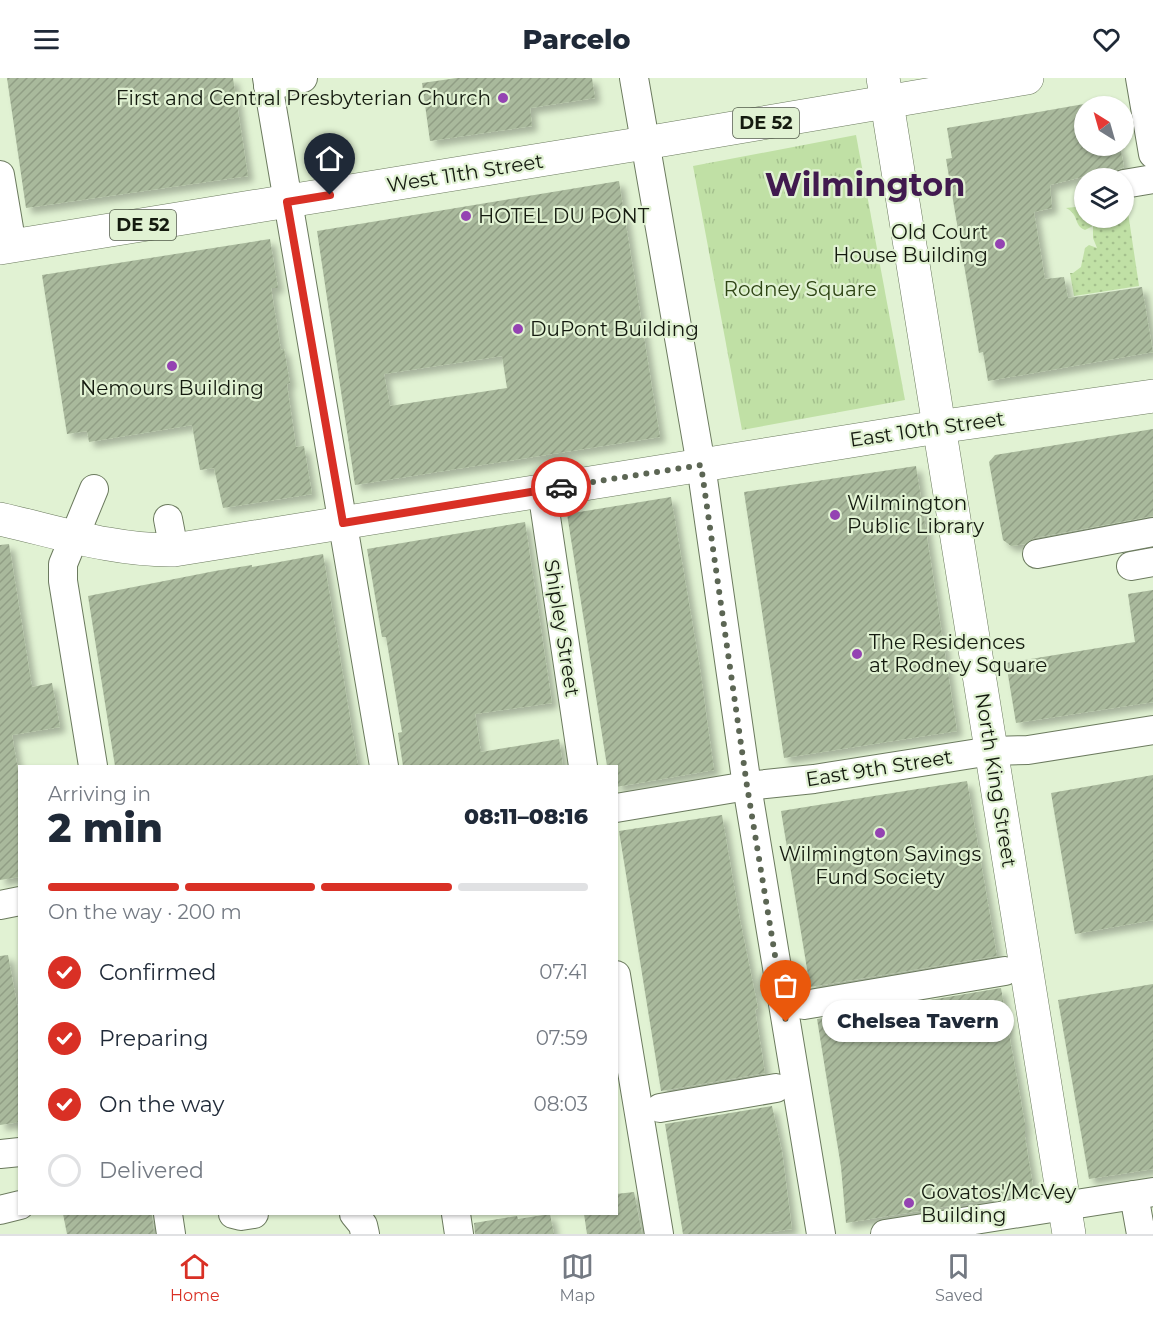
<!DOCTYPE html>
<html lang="en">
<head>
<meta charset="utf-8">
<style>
  body { margin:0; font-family:Montserrat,sans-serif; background:#f6f6f7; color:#1f2937; height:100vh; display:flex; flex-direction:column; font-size:22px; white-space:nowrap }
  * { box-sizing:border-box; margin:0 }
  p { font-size:20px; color:#747a83 }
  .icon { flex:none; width:33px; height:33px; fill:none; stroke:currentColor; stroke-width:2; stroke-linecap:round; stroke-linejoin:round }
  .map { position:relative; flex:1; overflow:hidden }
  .panel { position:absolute; left:18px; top:687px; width:600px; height:450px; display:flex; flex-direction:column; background:#fff; border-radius:0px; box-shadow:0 2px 4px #0004 }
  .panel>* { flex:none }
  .needle { width:39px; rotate:323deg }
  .controls { position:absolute; left:1074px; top:18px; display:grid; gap:12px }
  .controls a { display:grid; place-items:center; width:60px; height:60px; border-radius:50%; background:#fff; box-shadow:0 2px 4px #0004; font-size:30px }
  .pin { position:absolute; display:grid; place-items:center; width:51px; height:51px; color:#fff; margin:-62px -26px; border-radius:50% 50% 50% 0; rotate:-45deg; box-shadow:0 0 6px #0007 }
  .pin .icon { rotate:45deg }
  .courier { position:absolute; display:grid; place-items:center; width:60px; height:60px; margin:-30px; border:4px solid #d93025; border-radius:50%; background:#fff; color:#222; box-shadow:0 2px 8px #0007 }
  .bubble { position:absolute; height:42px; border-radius:21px; background:#fff; box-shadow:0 2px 4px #0004; font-size:20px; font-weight:800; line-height:42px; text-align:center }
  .summary em { font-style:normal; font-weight:800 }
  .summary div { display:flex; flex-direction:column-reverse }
  .summary { display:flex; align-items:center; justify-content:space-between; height:102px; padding:0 30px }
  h1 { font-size:39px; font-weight:800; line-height:45px }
  .bar { display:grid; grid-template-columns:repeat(4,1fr); gap:9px 6px; align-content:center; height:72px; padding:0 30px }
  .bar i { height:8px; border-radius:4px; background:#e0e1e3 }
  .bar .active { background:#d93025 }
  .bar p { grid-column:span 4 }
  ol { padding:0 30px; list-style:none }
  li { display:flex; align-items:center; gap:18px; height:66px }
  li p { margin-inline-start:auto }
  li .icon { padding:6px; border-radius:50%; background:#d93025; color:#fff; stroke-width:4 }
  li:last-child { color:#747a83 }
  li i { width:33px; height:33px; border:3px solid #e0e1e3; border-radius:50% }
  header { display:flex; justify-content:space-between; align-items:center; height:78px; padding:0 30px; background:#fff; font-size:27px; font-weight:800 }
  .tab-bar { display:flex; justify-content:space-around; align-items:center; height:84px; border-top:2px solid #e0e1e3; background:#fff; font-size:16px; color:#747a83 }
  .tab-bar a { display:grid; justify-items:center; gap:3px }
  .tab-bar .active { color:#d93025 }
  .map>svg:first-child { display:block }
</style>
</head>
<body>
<header><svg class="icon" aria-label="menu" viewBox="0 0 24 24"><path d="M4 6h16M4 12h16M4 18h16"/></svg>Parcelo<svg class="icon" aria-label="heart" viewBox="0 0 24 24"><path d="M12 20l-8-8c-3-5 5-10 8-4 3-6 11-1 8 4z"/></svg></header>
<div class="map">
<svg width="1153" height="1156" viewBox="0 0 1153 1156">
  <defs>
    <pattern id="grass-dots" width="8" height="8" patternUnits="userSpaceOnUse" patternTransform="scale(1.5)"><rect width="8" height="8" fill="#c0e0a5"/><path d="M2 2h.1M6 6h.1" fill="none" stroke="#a4c08d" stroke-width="1.8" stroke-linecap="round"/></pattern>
    <pattern id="park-tufts" width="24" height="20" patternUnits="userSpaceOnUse" patternTransform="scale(1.5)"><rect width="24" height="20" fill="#c0e0a5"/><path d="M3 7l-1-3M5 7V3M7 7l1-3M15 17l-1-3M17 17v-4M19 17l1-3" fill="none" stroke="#a4c08d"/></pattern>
    <pattern id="building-hatch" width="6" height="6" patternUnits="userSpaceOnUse" patternTransform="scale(1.5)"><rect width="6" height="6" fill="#a9b99c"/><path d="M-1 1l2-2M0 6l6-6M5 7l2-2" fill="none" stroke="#919e85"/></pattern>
    <filter id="shadow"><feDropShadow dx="5.5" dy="5.5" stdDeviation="3" flood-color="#0004"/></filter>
  </defs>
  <rect width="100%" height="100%" fill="#e1f2d3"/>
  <!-- grass -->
  <path fill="url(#grass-dots)" d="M1124,121H1126L1139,208L1074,218L1070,195H1073L1081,189L1085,170L1089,167L1097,170L1093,160V148L1085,152C1073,147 1080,137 1066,130L1084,128V140H1124Z"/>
  <!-- park -->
  <path fill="url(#park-tufts)" d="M856,57L905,322L742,352L693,88Z"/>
  <!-- building -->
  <g fill="url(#building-hatch)" fill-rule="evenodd" filter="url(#shadow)">
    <path d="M7,0H233L248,98L26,130Z"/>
    <path d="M457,0H592L595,20L530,30L532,48L430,63L422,5Z"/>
    <path d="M1084,26V68H1120L1124,89L1113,94L1078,100L1050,107L1052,130L1034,134L1045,201L1064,199L1068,220L1142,209L1153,274L988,303L983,274L979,275L946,81L952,80L947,50Z"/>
    <path d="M619,103L660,359L355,407L317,153ZM502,278L507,310L390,328L384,296Z"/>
    <path d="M270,161L278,210H271L281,272L284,271L290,305L287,306L296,369L304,368L312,416L223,430L214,390L200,392L192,347L89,364L87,353L67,356L42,197Z"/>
    <path d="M1153,351V438L1034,460L1025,466L1011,468L1003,462L989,384L995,377Z"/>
    <path d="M916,388L957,653L784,680L744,414Z"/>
    <path d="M671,419L699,584L714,692L616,709V688H607L567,436Z"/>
    <path d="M525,444L552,625L475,636L481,674L559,661L563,688H403L398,655L402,654L386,559H382L367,471Z"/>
    <path d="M9,466L32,609L52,605L60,649L12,657L20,703V799L0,802V467Z"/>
    <path d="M323,476L358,688H115L88,518L215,493L252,487V489Z"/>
    <path d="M1153,512V624L1016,645L1006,585L1135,564L1128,516Z"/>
    <path d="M1153,697V842L1075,856L1051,715Z"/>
    <path d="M967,703L997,878L810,909L781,733Z"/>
    <path d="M722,737L739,837L758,930L755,932L765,995L661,1013L619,753Z"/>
    <path d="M8,877L20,942V1044L0,1047V878Z"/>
    <path d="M1153,906V1091L1089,1101L1058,922Z"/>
    <path d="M1001,910L1025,1046V1059L1034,1114L846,1145L841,1089L817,941Z"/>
    <path d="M772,1028L782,1074L792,1151L759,1156H683L665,1046Z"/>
    <path d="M634,1114L642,1156H587L584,1136H616V1116Z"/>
    <path d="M63,1136H152L154,1156H67Z"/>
    <path d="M550,1136L554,1156H475L474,1145L517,1138L518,1141Z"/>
  </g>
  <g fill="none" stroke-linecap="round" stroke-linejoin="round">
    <!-- minor casing -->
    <g stroke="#6b7a5e" stroke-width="30">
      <g id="minor">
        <path d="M267,0L384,688"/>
        <path d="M634,0L701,387L747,708L821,1156"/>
        <path d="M1140,0L1153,76"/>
        <path d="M268,8L303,0"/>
        <path d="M0,97L12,168"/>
        <path d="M1124,106L1153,101"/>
        <path d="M542,412L583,688"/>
        <path d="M168,441L174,472"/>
        <path d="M1037,476L1153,454"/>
        <path d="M1131,488L1153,484"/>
        <path d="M93,688L63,503V486L94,411"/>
        <path d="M616,730L747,708L814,701L991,673L1028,672L1153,652"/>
        <path d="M0,827L20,823"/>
        <path d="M616,897L659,1156"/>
        <path d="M804,927L1005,893"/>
        <path d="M660,1030L776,1010"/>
        <path d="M0,1076L20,1074"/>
        <path d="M1134,1117L1141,1156"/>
        <path d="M0,1132L20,1127"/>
        <path d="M168,1136L171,1156"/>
        <path d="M233,1136L241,1138L254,1136"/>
        <path d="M354,1136L363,1147L365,1156"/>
        <path d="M456,1136L459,1156"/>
        <path d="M885,1156L1153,1114"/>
      </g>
    </g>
    <!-- major casing -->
    <g stroke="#6b7a5e" stroke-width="34">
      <g id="major">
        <path d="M883,0L1069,1156"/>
        <path d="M0,170L645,65L1027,0"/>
        <path d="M0,441C58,454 114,473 174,472L938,349L1153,318"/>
      </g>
    </g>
    <!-- minor -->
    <use href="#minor" stroke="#fff" stroke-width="28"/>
    <!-- major -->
    <use href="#major" stroke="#fff" stroke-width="33"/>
  </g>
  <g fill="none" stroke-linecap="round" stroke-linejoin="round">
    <!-- done -->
    <path stroke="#5c6654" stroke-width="6" stroke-dasharray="0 10.8" d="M561,409L701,387L747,708L786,944"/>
    <!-- route -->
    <path stroke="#d93025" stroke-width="8" d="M330,117L287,124L343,445L561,409"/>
  </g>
  <!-- markers -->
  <g fill="#9443b2" stroke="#e1f2d3" stroke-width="2">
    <circle cx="503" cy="20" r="6"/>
    <circle cx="466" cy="138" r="6"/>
    <circle cx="1000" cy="166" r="6"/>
    <circle cx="518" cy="251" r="6"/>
    <circle cx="172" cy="288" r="6"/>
    <circle cx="835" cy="437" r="6"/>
    <circle cx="857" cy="576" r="6"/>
    <circle cx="880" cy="755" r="6"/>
    <circle cx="909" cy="1125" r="6"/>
  </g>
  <g text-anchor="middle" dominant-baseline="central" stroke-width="4.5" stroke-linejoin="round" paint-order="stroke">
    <!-- shield labels -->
    <g fill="#e1f2d3" stroke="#525b4a" stroke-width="1.5">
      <rect x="733" y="30" width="66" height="30" rx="4.5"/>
      <rect x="110" y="132" width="66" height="30" rx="4.5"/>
    </g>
    <g font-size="18" font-weight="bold" fill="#141a0f">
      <text x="766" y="45">DE 52</text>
      <text x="143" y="147">DE 52</text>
    </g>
    <!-- poi labels -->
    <g font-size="20" fill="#141a0f" stroke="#e1f2d3" text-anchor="start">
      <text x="491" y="20" text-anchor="end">First and Central Presbyterian Church</text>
      <text x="478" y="138">HOTEL DU PONT</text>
      <text x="988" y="154" text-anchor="end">Old Court<tspan x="988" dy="23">House Building</tspan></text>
      <text x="530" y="251">DuPont Building</text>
      <text x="172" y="310" text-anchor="middle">Nemours Building</text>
      <text x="847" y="425">Wilmington<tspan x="847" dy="23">Public Library</tspan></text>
      <text x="869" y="564">The Residences<tspan x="869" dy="23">at Rodney Square</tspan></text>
      <text x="880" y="776" text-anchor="middle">Wilmington Savings<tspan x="880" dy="23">Fund Society</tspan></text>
      <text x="921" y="1114">Govatos'/McVey<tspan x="921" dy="23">Building</tspan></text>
    </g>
    <!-- street labels -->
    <g font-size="20" fill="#141a0f" stroke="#e1f2d3">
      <text transform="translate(465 95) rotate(-9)">West 11th Street</text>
      <text transform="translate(927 351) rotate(-8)">East 10th Street</text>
      <text transform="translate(562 550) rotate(81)">Shipley Street</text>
      <text transform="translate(879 690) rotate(-9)">East 9th Street</text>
      <text transform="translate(996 702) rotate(81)">North King Street</text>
    </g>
    <!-- park labels -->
    <g font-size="20" fill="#2e4414" stroke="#e1f2d3">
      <text x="800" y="211">Rodney Square</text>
    </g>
    <!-- town labels -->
    <g font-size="32" font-weight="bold" fill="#411a4f" stroke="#e1f2d3">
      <text x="865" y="106">Wilmington</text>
    </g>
  </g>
</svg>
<div class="controls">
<a><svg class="needle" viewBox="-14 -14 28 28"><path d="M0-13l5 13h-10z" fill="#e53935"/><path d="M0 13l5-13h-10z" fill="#747a83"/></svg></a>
<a><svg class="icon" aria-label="layers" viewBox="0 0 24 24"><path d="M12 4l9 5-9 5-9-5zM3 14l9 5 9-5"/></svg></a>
</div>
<div class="pin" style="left:786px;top:944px;background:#ea580c"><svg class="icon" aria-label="bag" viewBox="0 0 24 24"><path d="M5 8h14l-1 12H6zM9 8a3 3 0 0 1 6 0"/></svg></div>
<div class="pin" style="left:330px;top:117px;background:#1f2937"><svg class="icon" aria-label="home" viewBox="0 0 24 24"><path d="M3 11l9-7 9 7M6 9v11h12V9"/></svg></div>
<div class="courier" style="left:561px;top:409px"><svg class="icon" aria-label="car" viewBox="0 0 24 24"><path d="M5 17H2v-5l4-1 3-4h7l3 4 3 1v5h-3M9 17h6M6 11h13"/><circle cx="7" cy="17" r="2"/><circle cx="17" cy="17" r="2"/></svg></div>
<div class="bubble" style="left:822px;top:922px;width:192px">Chelsea Tavern</div>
<section class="panel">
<div class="summary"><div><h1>2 min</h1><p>Arriving in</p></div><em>08:11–08:16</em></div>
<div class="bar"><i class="active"></i><i class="active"></i><i class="active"></i><i></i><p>On the way · 200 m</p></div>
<ol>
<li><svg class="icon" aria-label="check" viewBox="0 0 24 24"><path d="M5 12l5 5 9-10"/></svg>Confirmed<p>07:41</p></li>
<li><svg class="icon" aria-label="check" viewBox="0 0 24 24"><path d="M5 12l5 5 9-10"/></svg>Preparing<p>07:59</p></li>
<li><svg class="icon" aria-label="check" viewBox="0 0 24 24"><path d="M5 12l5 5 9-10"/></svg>On the way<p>08:03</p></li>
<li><i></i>Delivered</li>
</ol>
</section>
</div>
<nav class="tab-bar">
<a class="active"><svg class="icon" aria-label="home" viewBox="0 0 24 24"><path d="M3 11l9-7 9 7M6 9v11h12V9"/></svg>Home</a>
<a><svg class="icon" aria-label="map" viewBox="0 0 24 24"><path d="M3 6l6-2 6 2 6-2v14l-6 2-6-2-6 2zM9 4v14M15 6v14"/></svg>Map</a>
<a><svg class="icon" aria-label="saved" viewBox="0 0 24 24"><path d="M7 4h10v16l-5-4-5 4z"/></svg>Saved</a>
</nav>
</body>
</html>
